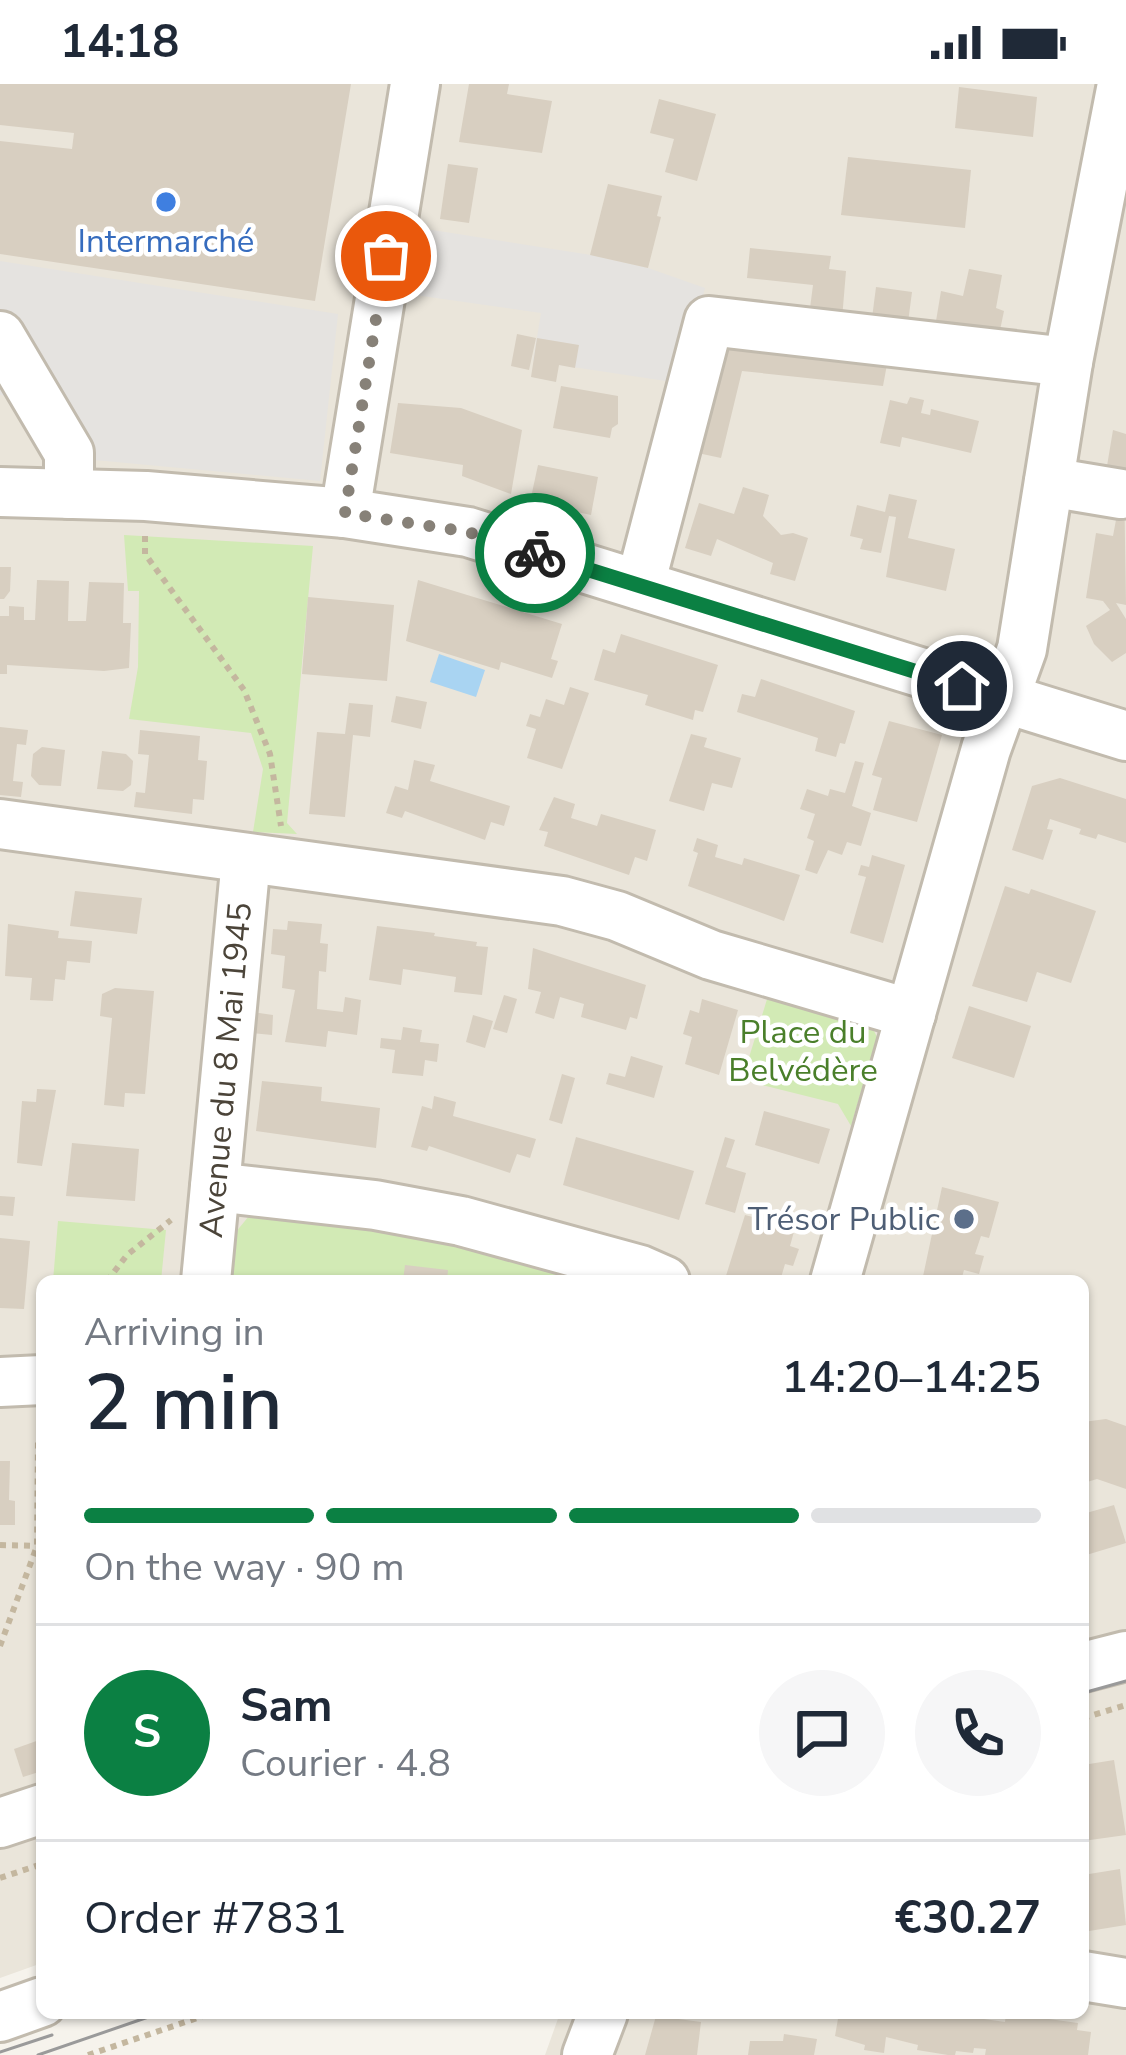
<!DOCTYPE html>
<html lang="en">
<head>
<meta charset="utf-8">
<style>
  body { margin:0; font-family:"Nunito Sans",sans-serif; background:#f6f6f7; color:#1f2937; height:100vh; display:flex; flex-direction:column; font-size:45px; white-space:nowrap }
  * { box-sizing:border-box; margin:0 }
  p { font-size:39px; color:#747a83 }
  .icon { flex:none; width:66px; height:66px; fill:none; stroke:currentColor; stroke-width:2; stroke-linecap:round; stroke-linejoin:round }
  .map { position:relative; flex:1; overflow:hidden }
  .drawer { position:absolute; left:36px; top:1191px; width:1053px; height:744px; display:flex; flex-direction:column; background:#fff; border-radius:18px; box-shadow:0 3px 9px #0004 }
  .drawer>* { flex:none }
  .pin { position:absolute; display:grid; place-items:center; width:102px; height:102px; color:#fff; margin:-51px; border:6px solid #fff; border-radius:50%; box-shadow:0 3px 12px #0007 }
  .courier { position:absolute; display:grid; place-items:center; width:120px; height:120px; margin:-60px; border:9px solid #0b8043; border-radius:50%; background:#fff; color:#222; box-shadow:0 3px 15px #0007 }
  .headline em { font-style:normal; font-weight:600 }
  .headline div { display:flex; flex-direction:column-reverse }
  .headline { display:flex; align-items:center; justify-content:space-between; height:204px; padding:0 48px }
  h1 { font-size:78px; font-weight:600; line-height:90px }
  .bar { display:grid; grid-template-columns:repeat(4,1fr); gap:18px 12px; align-content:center; height:144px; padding:0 48px }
  .bar i { height:15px; border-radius:9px; background:#e0e1e3 }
  .bar .current { background:#0b8043 }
  .bar p { grid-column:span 4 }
  .line { display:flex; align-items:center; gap:30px; padding:0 48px; border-top:3px solid #e0e1e3 }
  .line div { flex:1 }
  .round { display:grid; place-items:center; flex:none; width:126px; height:126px; border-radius:63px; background:#f6f6f7 }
  .status { display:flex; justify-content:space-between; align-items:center; height:84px; padding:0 60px; background:#fff; direction:ltr }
  .status svg { height:33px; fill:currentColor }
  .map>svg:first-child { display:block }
</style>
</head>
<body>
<div class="status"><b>14:18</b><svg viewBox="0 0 49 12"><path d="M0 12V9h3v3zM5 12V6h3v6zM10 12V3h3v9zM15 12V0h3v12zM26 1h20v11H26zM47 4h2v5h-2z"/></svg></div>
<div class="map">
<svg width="1126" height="1971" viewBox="0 0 1126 1971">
  <rect width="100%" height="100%" fill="#f6f3ec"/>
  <!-- residential -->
  <path fill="#eae5da" d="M0,0H1126V1971H545L560,1929H1083V1197H42V1879L0,1894Z"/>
  <!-- green -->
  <g fill="#d2eab5">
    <path d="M124,451L313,462L287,739L297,750L253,748L263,685L251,649L129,635L138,583L139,507H128Z"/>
    <path d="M768,912L871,941L877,953L851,1042L838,1020L742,996Z"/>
    <path d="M264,1129L430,1150L587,1197H231L235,1149L249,1132Z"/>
    <path d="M58,1137L166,1146L161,1197H53Z"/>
  </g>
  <!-- parking -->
  <g fill="#e5e3e0">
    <path d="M426,145L591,171L648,184L705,204L679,299L533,277L541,229L415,211Z"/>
    <path d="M0,177L338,230L320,397L51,372L20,315L0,311Z"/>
  </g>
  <!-- water -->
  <path fill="#a9d4f2" d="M439,570L485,586L476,613L430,598Z"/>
  <!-- building -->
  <g fill="#d8cfc1">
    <path d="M0,0H351L315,217L0,170V57L72,65L74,49L0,41Z"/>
    <path d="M469,0H509L507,10L552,17L542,69L459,58Z"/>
    <path d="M959,3L1037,13L1033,53L955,44Z"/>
    <path d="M659,15L716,30L697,97L665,88L674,55L650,49Z"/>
    <path d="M848,73L971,86L965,144L841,131Z"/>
    <path d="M448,80L478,84L469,139L440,135Z"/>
    <path d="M608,100L662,112L657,132L661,133L648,184L590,171Z"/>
    <path d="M750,164L831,172L829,185L846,187L842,235L809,232L813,201L747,194Z"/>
    <path d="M969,185L1002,191L996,224L1004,227L999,251L936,237L941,207L963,212Z"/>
    <path d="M876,203L912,208L907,246L871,242Z"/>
    <path d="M517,250L536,254L529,286L511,282Z"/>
    <path d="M537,254L579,261L575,284L559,281L556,298L531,293Z"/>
    <path d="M721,256L888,275L883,302L742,287L721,374L693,368Z"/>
    <path d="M561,302L618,312V340L612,344L610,354L553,344Z"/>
    <path d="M910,313L924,316L921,329L930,331L931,325L979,337L971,369L902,353L900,363L880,359L890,316L907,320Z"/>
    <path d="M398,319L461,324L522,346L511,410L462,392L463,381L390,369Z"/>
    <path d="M1113,346L1126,350V386L1107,382Z"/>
    <path d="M538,381L598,393L591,431L530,418Z"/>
    <path d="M1124,393L1126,521L1116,519L1126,535V569L1112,578L1094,560L1086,542L1110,526L1103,517L1086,514L1096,449L1113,452Z"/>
    <path d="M743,403L769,411L763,432L781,451L793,449L808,454L795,497L770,490L773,479L717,455L711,472L685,464L699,419L734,430Z"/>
    <path d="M889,410L917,416L908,454L955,465L946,507L886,493L896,433L889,432L881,469L860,465L863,455L850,452L857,421L885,428Z"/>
    <path d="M0,483H11L10,507L4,515H0Z"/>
    <path d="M37,496L69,497L68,537H86L89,498L124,499L123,539H131L129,584L104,587L7,581V590H0V532H9V522L24,523V536H35Z"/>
    <path d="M418,496L562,540L551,575L558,577L552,594L501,578L499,586L406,557Z"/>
    <path d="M308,513L394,521L387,597L302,590Z"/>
    <path d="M621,550L718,581L703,628L695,626L693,636L645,621L648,611L594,596L603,565L615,569Z"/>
    <path d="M761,595L855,627L845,660L840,659L836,673L815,667L818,654L737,628L742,610L755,613Z"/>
    <path d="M570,603L589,609L562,685L527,674L536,645L526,642L530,630L540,633L546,615L564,621Z"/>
    <path d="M396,612L427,618L421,645L391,638Z"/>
    <path d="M349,619L373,621L370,653L353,651L345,733L309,730L317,648L345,650Z"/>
    <path d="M889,637L942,651L917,738L873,726L882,694L872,691Z"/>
    <path d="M0,643L28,646L26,661L17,660L15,678L13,697L23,698L21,713L0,711Z"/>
    <path d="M140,646L200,652L198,676L207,677L204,716L193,715L192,730L134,723L136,708L145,709L149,671L138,670Z"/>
    <path d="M691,650L707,654L704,663L741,674L732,704L712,699L704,727L669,717Z"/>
    <path d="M42,663L65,666L61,702L39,701L31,692L33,670Z"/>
    <path d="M102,667L126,670L133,677L131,701L123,707L97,705Z"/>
    <path d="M414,676L435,681L430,697L510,722L504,742L491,738L485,756L405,727L402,734L386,729L395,702L408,706Z"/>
    <path d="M855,677L864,679L852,722L871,729L861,762L847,758L842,771L828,766L817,790L805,786L814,757L807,754L815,730L800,725L807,705L828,712L830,705L845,709Z"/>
    <path d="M1060,694L1126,715V759L1098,750L1096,755L1079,750L1081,745L1050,735L1047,745L1053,746L1043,776L1012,766L1032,702Z"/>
    <path d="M554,713L575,720L571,734L597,742L601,730L656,746L647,777L635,773L629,791L544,762L548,748L539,746Z"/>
    <path d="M697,754L718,761L715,773L742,781L744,774L800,791L784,837L688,802L698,769L693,767Z"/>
    <path d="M872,771L905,781L883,859L850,849L866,793L858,791L861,781L869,783Z"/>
    <path d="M1005,802L1029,810L1031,805L1096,827L1071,899L1037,888L1027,918L972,902Z"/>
    <path d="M75,807L142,814L137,850L70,842Z"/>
    <path d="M288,837L322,840L320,859L328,860L326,888L319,887L317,925L343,928L345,913L361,916L357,951L328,947L326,963L285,958L295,906L282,904L285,872L271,870L273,845L287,846Z"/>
    <path d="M8,840L59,847L58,854L92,857L90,879L67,877L65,896L55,895L53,917L30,916L32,894L5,892Z"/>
    <path d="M377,842L435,849L434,852L477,858L476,862L488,863L482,911L454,908L456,893L403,885L401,901L369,896Z"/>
    <path d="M533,864L646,901L637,935L630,933L626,946L581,933L584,920L560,913L554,935L535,929L541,908L528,905Z"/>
    <path d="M115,904L154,907L145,1010L125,1009L124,1023L104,1021L112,934L100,932L102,910Z"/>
    <path d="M504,911L517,915L507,949L493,945Z"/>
    <path d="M702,915L738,926L719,991L685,980L692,953L683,950L690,926L699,929Z"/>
    <path d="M969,922L1031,942L1014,994L952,974Z"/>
    <path d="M253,928L273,931L272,951L251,949Z"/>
    <path d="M473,931L493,937L485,964L466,958Z"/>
    <path d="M403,943L422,946L420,958L439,960L437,978L425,976L423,992L392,989L395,966L380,964L381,954L401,956Z"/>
    <path d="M631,972L663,982L654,1014L606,1000L609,989L625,993Z"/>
    <path d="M562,990L575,994L562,1040L549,1036Z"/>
    <path d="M262,997L322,1003L321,1017L380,1024L376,1064L256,1047Z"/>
    <path d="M37,1005L56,1006L42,1082L17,1079L22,1017L36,1018Z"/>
    <path d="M434,1012L456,1018L453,1032L536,1055L530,1074L517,1070L510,1089L429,1062L427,1067L411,1063L422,1022L432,1025Z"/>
    <path d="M764,1027L830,1045L819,1080L755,1061Z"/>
    <path d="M576,1053L694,1087L679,1136L563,1101Z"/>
    <path d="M725,1053L735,1056L726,1083L746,1089L735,1129L705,1120Z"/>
    <path d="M72,1059L139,1065L135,1117L66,1112Z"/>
    <path d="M942,1103L999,1118L989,1154L981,1152L975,1170L984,1172L979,1190L964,1186L961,1197H922Z"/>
    <path d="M0,1112L15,1113L13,1132L0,1131Z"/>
    <path d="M745,1131L795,1144L790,1162L799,1165L793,1182L785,1180L780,1197L725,1195Z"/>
    <path d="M0,1154L30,1157L24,1225L0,1224Z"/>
    <path d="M405,1181L448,1186L447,1197H403Z"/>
    <path d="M1106,1335L1126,1342V1405L1097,1395L1087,1398L1083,1391V1338Z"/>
    <path d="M0,1377H10L9,1416L15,1417V1441H0Z"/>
    <path d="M1114,1421L1126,1459L1083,1472V1430Z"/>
    <path d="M42,1655V1687L23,1693L14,1665Z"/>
    <path d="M1114,1676L1126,1751L1083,1757V1681Z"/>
    <path d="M1120,1785L1126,1841L1083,1848V1791Z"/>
    <path d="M839,1929H978L977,1934L1005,1938L1006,1929L1078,1939L1077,1946L1091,1948L1088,1971H985L986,1965L974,1964L973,1969L956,1967L955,1971H948L917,1966L918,1961L886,1953L884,1969L864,1966L865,1961L835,1952Z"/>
    <path d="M656,1932L701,1938L697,1971H645Z"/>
    <path d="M784,1950L817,1955L814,1971H748L750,1957H783Z"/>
  </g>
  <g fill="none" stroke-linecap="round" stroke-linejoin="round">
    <!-- minor casing -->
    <g stroke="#c2bbae" stroke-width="54">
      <g id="minor">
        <path d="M0,252L69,369V410"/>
        <path d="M1049,398L1121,410"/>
        <path d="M0,408L146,412L345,429L468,448L1126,652"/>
        <path d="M345,429L415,0"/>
        <path d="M640,501L709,237L1068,278"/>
        <path d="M0,740L562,817L617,832L711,871L911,930"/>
        <path d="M215,1103L375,1121L461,1137L640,1186L665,1197"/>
        <path d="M206,1197L246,775"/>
        <path d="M835,1197L986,665L1022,565L1068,278L1122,0"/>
        <path d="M0,1298L42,1296"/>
        <path d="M1083,1583L1126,1572"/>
        <path d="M0,1739L42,1725"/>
        <path d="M1083,1892L1126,1899"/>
        <path d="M0,1933L42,1918"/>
        <path d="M587,1971L603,1929"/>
      </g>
    </g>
    <!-- path -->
    <g stroke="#c4b79f" stroke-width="6" stroke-dasharray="6 6" stroke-linecap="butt">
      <path d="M145,452V470L244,606L270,670L281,742"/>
      <path d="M107,1197L127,1171L171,1136"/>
      <path d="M0,1461L42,1462"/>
      <path d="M0,1562L37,1462L38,1356"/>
      <path d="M1083,1634L1126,1621"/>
      <path d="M0,1794L42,1780"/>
      <path d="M88,1971L212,1929"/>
    </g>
    <!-- minor -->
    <use href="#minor" stroke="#fff" stroke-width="48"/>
    <!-- tram -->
    <g stroke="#9a9a9a" stroke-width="3">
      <path d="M1083,1609L1126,1597"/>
      <path d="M0,1968L52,1951"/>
      <path d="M38,1971L160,1929"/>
    </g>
  </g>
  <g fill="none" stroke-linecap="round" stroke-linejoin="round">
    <!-- done -->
    <path stroke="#878178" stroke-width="12" stroke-dasharray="0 21.6" d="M386,172L345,429L468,448L535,469"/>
    <!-- route -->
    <path stroke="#0b8043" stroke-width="15" d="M535,469L962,602"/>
  </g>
  <!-- markers -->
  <circle fill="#3f7fe0" stroke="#fff" stroke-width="4.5" cx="166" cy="118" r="12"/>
  <circle fill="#5c6f8a" stroke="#fff" stroke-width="4.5" cx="964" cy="1135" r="12"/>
  <g text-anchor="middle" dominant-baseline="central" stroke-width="9" stroke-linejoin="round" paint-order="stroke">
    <!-- shop labels -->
    <g font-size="33" fill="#366cbe" stroke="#fff">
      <text x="166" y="157">Intermarché</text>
    </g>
    <!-- park labels -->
    <g font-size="33" fill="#4a7f2a" stroke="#fff">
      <text x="803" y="948">Place du<tspan x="803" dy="38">Belvédère</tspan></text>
    </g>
    <!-- street labels -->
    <g font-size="33" fill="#4b4439" stroke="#fff">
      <text transform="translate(226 986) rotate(-85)">Avenue du 8 Mai 1945</text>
    </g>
    <!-- service labels -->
    <g font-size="33" fill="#4e5e75" stroke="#fff" text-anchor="end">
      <text x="940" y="1135">Trésor Public</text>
    </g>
  </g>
</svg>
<div class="pin" style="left:386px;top:172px;background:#ea580c"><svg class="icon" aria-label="bag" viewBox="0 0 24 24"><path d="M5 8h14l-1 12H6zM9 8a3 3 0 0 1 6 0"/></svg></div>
<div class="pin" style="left:962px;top:602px;background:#1f2937"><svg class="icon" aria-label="home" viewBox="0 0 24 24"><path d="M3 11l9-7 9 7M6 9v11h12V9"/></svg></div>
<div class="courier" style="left:535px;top:469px"><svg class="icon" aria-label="bike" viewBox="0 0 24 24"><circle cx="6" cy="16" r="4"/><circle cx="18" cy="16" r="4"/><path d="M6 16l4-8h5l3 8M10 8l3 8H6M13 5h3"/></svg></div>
<section class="drawer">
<div class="headline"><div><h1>2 min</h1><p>Arriving in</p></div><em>14:20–14:25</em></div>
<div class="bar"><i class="current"></i><i class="current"></i><i class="current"></i><i></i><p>On the way · 90 m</p></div>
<div class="line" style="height:216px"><b class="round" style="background:#0b8043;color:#fff">S</b><div><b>Sam</b><p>Courier · 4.8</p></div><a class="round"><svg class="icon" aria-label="chat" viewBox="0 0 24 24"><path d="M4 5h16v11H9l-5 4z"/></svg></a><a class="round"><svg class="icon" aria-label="phone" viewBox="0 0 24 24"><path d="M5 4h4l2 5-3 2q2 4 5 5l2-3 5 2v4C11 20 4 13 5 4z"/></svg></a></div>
<div class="line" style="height:156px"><div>Order #7831</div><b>€30.27</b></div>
</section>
</div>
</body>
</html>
